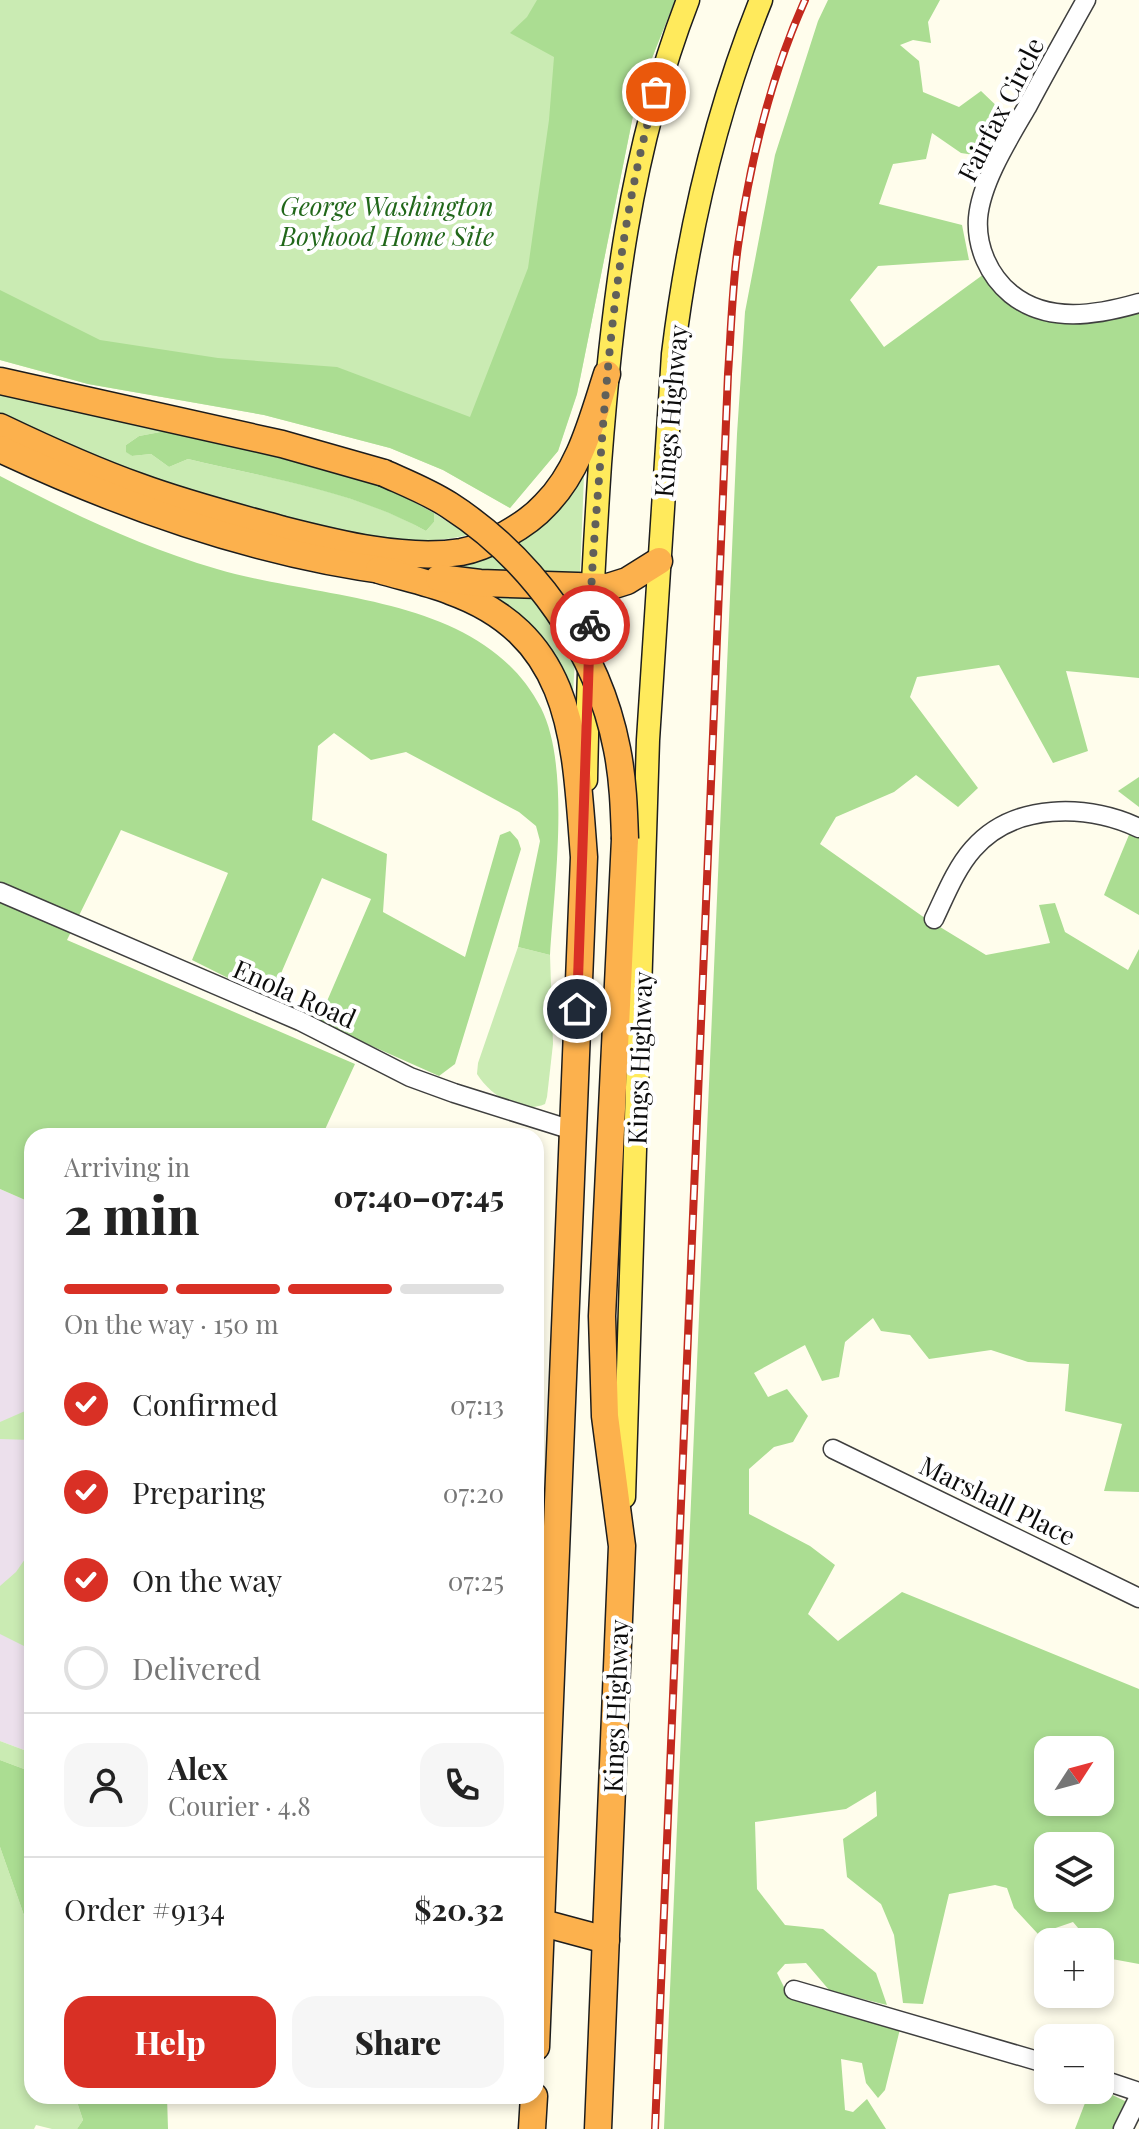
<!DOCTYPE html>
<html lang="en">
<head>
<meta charset="utf-8">
<style>
  body { margin:0; font-family:"Playfair Display",serif; background:#f6f6f6; color:#222; height:100vh; display:flex; flex-direction:column; font-size:30px; white-space:nowrap }
  * { box-sizing:border-box; margin:0 }
  p { font-size:26px; color:#767676 }
  .icon { flex:none; width:44px; height:44px; fill:none; stroke:currentColor; stroke-width:2; stroke-linecap:round; stroke-linejoin:round }
  .map { position:relative; flex:1; overflow:hidden }
  .panel { position:absolute; left:24px; top:1128px; width:520px; height:976px; display:flex; flex-direction:column; background:#fff; border-radius:24px; box-shadow:0 4px 12px #0003 }
  .panel>* { flex:none }
  .needle { width:52px; rotate:54deg }
  .tools { position:absolute; left:1034px; top:1736px; display:grid; gap:16px }
  .tools a { display:grid; place-items:center; width:80px; height:80px; border-radius:16px; background:#fff; box-shadow:0 4px 12px #0003; font-size:40px }
  .pin { position:absolute; display:grid; place-items:center; width:68px; height:68px; color:#fff; margin:-34px; border:4px solid #fff; border-radius:50%; box-shadow:0 2px 8px #0007 }
  .courier { position:absolute; display:grid; place-items:center; width:80px; height:80px; margin:-40px; border:6px solid #d93025; border-radius:50%; background:#fff; color:#222; box-shadow:0 2px 10px #0007 }
  .summary em { font-style:normal; font-weight:800 }
  .summary div { display:flex; flex-direction:column-reverse }
  .summary { display:flex; align-items:center; justify-content:space-between; height:136px; padding:0 40px }
  h1 { font-size:52px; font-weight:800; line-height:60px }
  .bar { display:grid; grid-template-columns:repeat(4,1fr); gap:12px 8px; align-content:center; height:96px; padding:0 40px }
  .bar i { height:10px; border-radius:6px; background:#e0e0e0 }
  .bar .on { background:#d93025 }
  .bar p { grid-column:span 4 }
  .line { display:flex; align-items:center; gap:20px; padding:0 40px; border-top:2px solid #e0e0e0 }
  .line div { flex:1 }
  .round { display:grid; place-items:center; flex:none; width:84px; height:84px; border-radius:24px; background:#f6f6f6 }
  ol { padding:0 40px; list-style:none }
  li { display:flex; align-items:center; gap:24px; height:88px }
  li p { margin-inline-start:auto }
  li .icon { padding:8px; border-radius:50%; background:#d93025; color:#fff; stroke-width:4 }
  li:last-child { color:#767676 }
  li i { width:44px; height:44px; border:4px solid #e0e0e0; border-radius:50% }
  .cta { display:flex; gap:16px; margin-top:auto; padding:16px 40px }
  .cta a { flex:1; height:92px; border-radius:24px; background:#d93025; color:#fff; font-size:32px; font-weight:800; line-height:92px; text-align:center }
  .cta a+a { background:#f6f6f6; color:#222 }
  .map>svg:first-child { display:block }
</style>
</head>
<body>
<div class="map">
<svg width="1139" height="2129" viewBox="0 0 1139 2129">
  <rect width="100%" height="100%" fill="#fffdec"/>
  <!-- industrial -->
  <path fill="#ece0ec" d="M0,1189L32,1203V1753L0,1741Z"/>
  <!-- green -->
  <g fill="#caebb3">
    <path d="M0,0H675L637,96L577,394L558,451L510,508L443,470L390,448L264,415L88,384L0,360Z"/>
    <path d="M0,389L171,430L139,436L126,445V451L132,456L151,454L169,467L188,459C267,478 354,490 426,531L434,522V513L468,535C413,549 359,534 305,521C200,496 96,463 0,413Z"/>
    <path d="M582,475H584L580,577L487,571L441,565Z"/>
    <path d="M487,593L567,598L576,602L578,609L573,693L565,676Z"/>
    <path d="M518,947L550,955L553,1044L547,1097L545,1104C520,1115 490,1095 477,1074L478,1063Z"/>
    <path d="M32,1408V1440L0,1439V1422Z"/>
    <path d="M32,1549V1650L0,1634V1586L16,1572Z"/>
    <path d="M0,1741L32,1753V1772L0,1760Z"/>
    <path d="M0,1847L32,1938V2096H75L83,2120L77,2129H52L36,2125L34,2129H0Z"/>
  </g>
  <!-- forest -->
  <g fill="#abdd92" fill-rule="evenodd">
    <path d="M537,0H675L637,96L577,394L558,451L510,508L443,470L390,448L264,415L88,384L0,360V290L100,340L218,358L337,367L470,417L528,268L549,120L554,57L510,33L527,17Z"/>
    <path d="M828,0H940L928,22L931,43L913,40L900,45L919,61L923,92L959,107L981,91L1003,112L997,145L981,156L961,153L932,133L926,159L893,164L879,204L962,225L969,260L878,266L850,300L884,347L984,274L1027,313L1101,322L1139,309V678L1066,671L1088,751L1053,763L999,665L917,677L910,697L978,788L958,807L916,775L894,792L836,817L820,844L922,916L986,955L1050,943L1039,905L1055,903L1065,932L1128,970L1139,949V1492L1104,1491L1122,1424L1065,1411L1069,1364L1028,1362L991,1350L929,1359L910,1335L881,1331L873,1318L845,1342L839,1377L822,1381L805,1345L754,1373L768,1397L787,1389L808,1416L793,1442L774,1447L749,1469V1514L810,1546L835,1565L808,1614L838,1641L902,1592L1139,1689V1964L1101,1957L1100,1942H1090L1073,1922L1038,1934L1014,1908L1007,1888L995,1885L949,1894L923,2004L903,2003L894,1935L881,1904L847,1877L843,1839L877,1816L876,1791L846,1809L755,1822L757,1889L785,1925L823,1929L876,1973L887,2005L830,1991L806,1963L785,1964L777,1973L788,1995L900,2029L885,2090L878,2098L866,2083L862,2063L841,2059L845,2110L853,2112L867,2099L886,2129H664L737,434L745,312L775,155L818,21ZM1048,1750H1100V1802H1048ZM1048,1846H1100V1898H1048Z"/>
    <path d="M171,430L380,484L434,513V522L426,531C354,491 268,478 188,459L169,467L151,454L132,456L126,452V445L139,436Z"/>
    <path d="M0,476C71,513 141,547 217,569C325,601 482,594 541,708C571,767 554,888 550,955L518,947L540,841L536,826L519,812L406,752L371,760L334,733L318,746L312,820L387,854L383,912L465,957L500,835L510,831L518,840L521,849L455,1064L439,1076L318,1022L371,899L322,878L270,999L192,960L228,873L121,830L67,940L355,1064L322,1136H32V1203L0,1189Z"/>
    <path d="M1139,777V807L1118,791Z"/>
    <path d="M1131,830L1139,835V915L1104,895Z"/>
    <path d="M0,1760L32,1772V1938L0,1847Z"/>
    <path d="M1100,2089L1129,2103L1119,2129H1075L1090,2090Z"/>
    <path d="M75,2096H167L168,2129H77L83,2120Z"/>
  </g>
  <g fill="none" stroke-linecap="round" stroke-linejoin="round">
    <!-- minor casing -->
    <g stroke="#3f3f3f" stroke-width="21">
      <g id="minor">
        <path d="M1086,0C1066,36 1046,71 1027,107C1009,138 981,182 978,218C976,247 989,276 1011,294C1048,324 1097,315 1139,303"/>
        <path d="M0,892L300,1021L410,1077L454,1093L572,1130"/>
        <path d="M934,919C945,896 956,868 973,849C1014,802 1087,804 1139,828"/>
        <path d="M833,1449L1139,1598"/>
        <path d="M794,1990L1048,2064"/>
        <path d="M1100,2079L1139,2092"/>
        <path d="M1123,2129L1139,2097"/>
      </g>
    </g>
    <!-- major casing -->
    <g stroke="#1d1d1d" stroke-width="25">
      <g id="major">
        <path d="M586,780C588,674 593,569 600,464C612,305 630,150 688,0"/>
        <path d="M624,1497L648,740L673,354C688,232 715,114 761,0"/>
      </g>
    </g>
    <!-- highway casing -->
    <g stroke="#1d1d1d" stroke-width="29">
      <g id="highway">
        <path d="M0,381L282,444L384,473"/>
        <path d="M0,427C46,449 92,470 140,487C186,504 233,516 280,529C335,543 404,561 461,552C488,547 527,525 545,505C580,470 592,420 607,374"/>
        <path d="M0,449C124,507 259,555 396,572"/>
        <path d="M379,570C402,577 427,582 450,591C576,636 575,744 584,857L536,2047"/>
        <path d="M439,578L480,583L608,587L627,581L659,561"/>
        <path d="M539,1922L606,1940"/>
        <path d="M532,2129L534,2096"/>
        <path d="M598,2129L622,1546L605,1416L602,1316L625,839"/>
      </g>
    </g>
    <!-- minor -->
    <use href="#minor" stroke="#fff" stroke-width="18"/>
    <!-- major -->
    <use href="#major" stroke="#ffea5c" stroke-width="22"/>
    <!-- highway -->
    <use href="#highway" stroke="#fcb14d" stroke-width="26"/>
    <!-- rail casing -->
    <g stroke="#c3291d" stroke-width="8">
      <path id="rail" d="M655,2129L728,374C731,332 732,288 738,246C750,162 770,78 805,0"/>
    </g>
    <!-- rail -->
    <use href="#rail" stroke="#fff" stroke-width="5" stroke-dasharray="15" stroke-linecap="butt"/>
    <!-- highway-bridge casing -->
    <g stroke="#1d1d1d" stroke-width="29" stroke-linecap="butt">
      <path id="highway-bridge" d="M384,473C406,483 429,492 449,505C533,559 598,650 617,749C623,779 624,809 625,839"/>
    </g>
    <!-- highway-bridge -->
    <use href="#highway-bridge" stroke="#fcb14d" stroke-width="26"/>
  </g>
  <g fill="none" stroke-linecap="round" stroke-linejoin="round">
    <!-- done -->
    <path stroke="#61605a" stroke-width="8" stroke-dasharray="0 14.4" d="M590,625C591,572 596,519 600,466C609,340 621,215 656,92"/>
    <!-- route -->
    <path stroke="#d93025" stroke-width="10" d="M577,1009L590,625"/>
  </g>
  <g text-anchor="middle" dominant-baseline="central" stroke-width="8" stroke-linejoin="round" paint-order="stroke">
    <!-- street labels -->
    <g font-size="26" fill="#0c0c0c" stroke="#fff">
      <text transform="translate(1000 109) rotate(-63)">Fairfax Circle</text>
      <text transform="translate(670 411) rotate(-85)">Kings Highway</text>
      <text transform="translate(295 993) rotate(24)">Enola Road</text>
      <text transform="translate(639 1058) rotate(-88)">Kings Highway</text>
      <text transform="translate(998 1500) rotate(26)">Marshall Place</text>
      <text transform="translate(615 1706) rotate(-88)">Kings Highway</text>
    </g>
    <!-- park labels -->
    <g font-size="26" font-style="italic" fill="#21671a" stroke="#fff">
      <text x="387" y="205">George Washington<tspan x="387" dy="30">Boyhood Home Site</tspan></text>
    </g>
  </g>
</svg>
<div class="tools">
<a><svg class="needle" viewBox="-14 -14 28 28"><path d="M0-13l5 13h-10z" fill="#e53935"/><path d="M0 13l5-13h-10z" fill="#767676"/></svg></a>
<a><svg class="icon" aria-label="layers" viewBox="0 0 24 24"><path d="M12 4l9 5-9 5-9-5zM3 14l9 5 9-5"/></svg></a>
<a>+</a>
<a>−</a>
</div>
<div class="pin" style="left:656px;top:92px;background:#ea580c"><svg class="icon" aria-label="bag" viewBox="0 0 24 24"><path d="M5 8h14l-1 12H6zM9 8a3 3 0 0 1 6 0"/></svg></div>
<div class="pin" style="left:577px;top:1009px;background:#1f2937"><svg class="icon" aria-label="home" viewBox="0 0 24 24"><path d="M3 11l9-7 9 7M6 9v11h12V9"/></svg></div>
<div class="courier" style="left:590px;top:625px"><svg class="icon" aria-label="bike" viewBox="0 0 24 24"><circle cx="6" cy="16" r="4"/><circle cx="18" cy="16" r="4"/><path d="M6 16l4-8h5l3 8M10 8l3 8H6M13 5h3"/></svg></div>
<section class="panel">
<div class="summary"><div><h1>2 min</h1><p>Arriving in</p></div><em>07:40–07:45</em></div>
<div class="bar"><i class="on"></i><i class="on"></i><i class="on"></i><i></i><p>On the way · 150 m</p></div>
<ol>
<li><svg class="icon" aria-label="check" viewBox="0 0 24 24"><path d="M5 12l5 5 9-10"/></svg>Confirmed<p>07:13</p></li>
<li><svg class="icon" aria-label="check" viewBox="0 0 24 24"><path d="M5 12l5 5 9-10"/></svg>Preparing<p>07:20</p></li>
<li><svg class="icon" aria-label="check" viewBox="0 0 24 24"><path d="M5 12l5 5 9-10"/></svg>On the way<p>07:25</p></li>
<li><i></i>Delivered</li>
</ol>
<div class="line" style="height:144px"><a class="round"><svg class="icon" aria-label="person" viewBox="0 0 24 24"><circle cx="12" cy="8" r="4"/><path d="M4 21q1-7 8-7t8 7"/></svg></a><div><b>Alex</b><p>Courier · 4.8</p></div><a class="round"><svg class="icon" aria-label="phone" viewBox="0 0 24 24"><path d="M5 4h4l2 5-3 2q2 4 5 5l2-3 5 2v4C11 20 4 13 5 4z"/></svg></a></div>
<div class="line" style="height:104px"><div>Order #9134</div><b>$20.32</b></div>
<div class="cta"><a>Help</a><a>Share</a></div>
</section>
</div>
</body>
</html>
